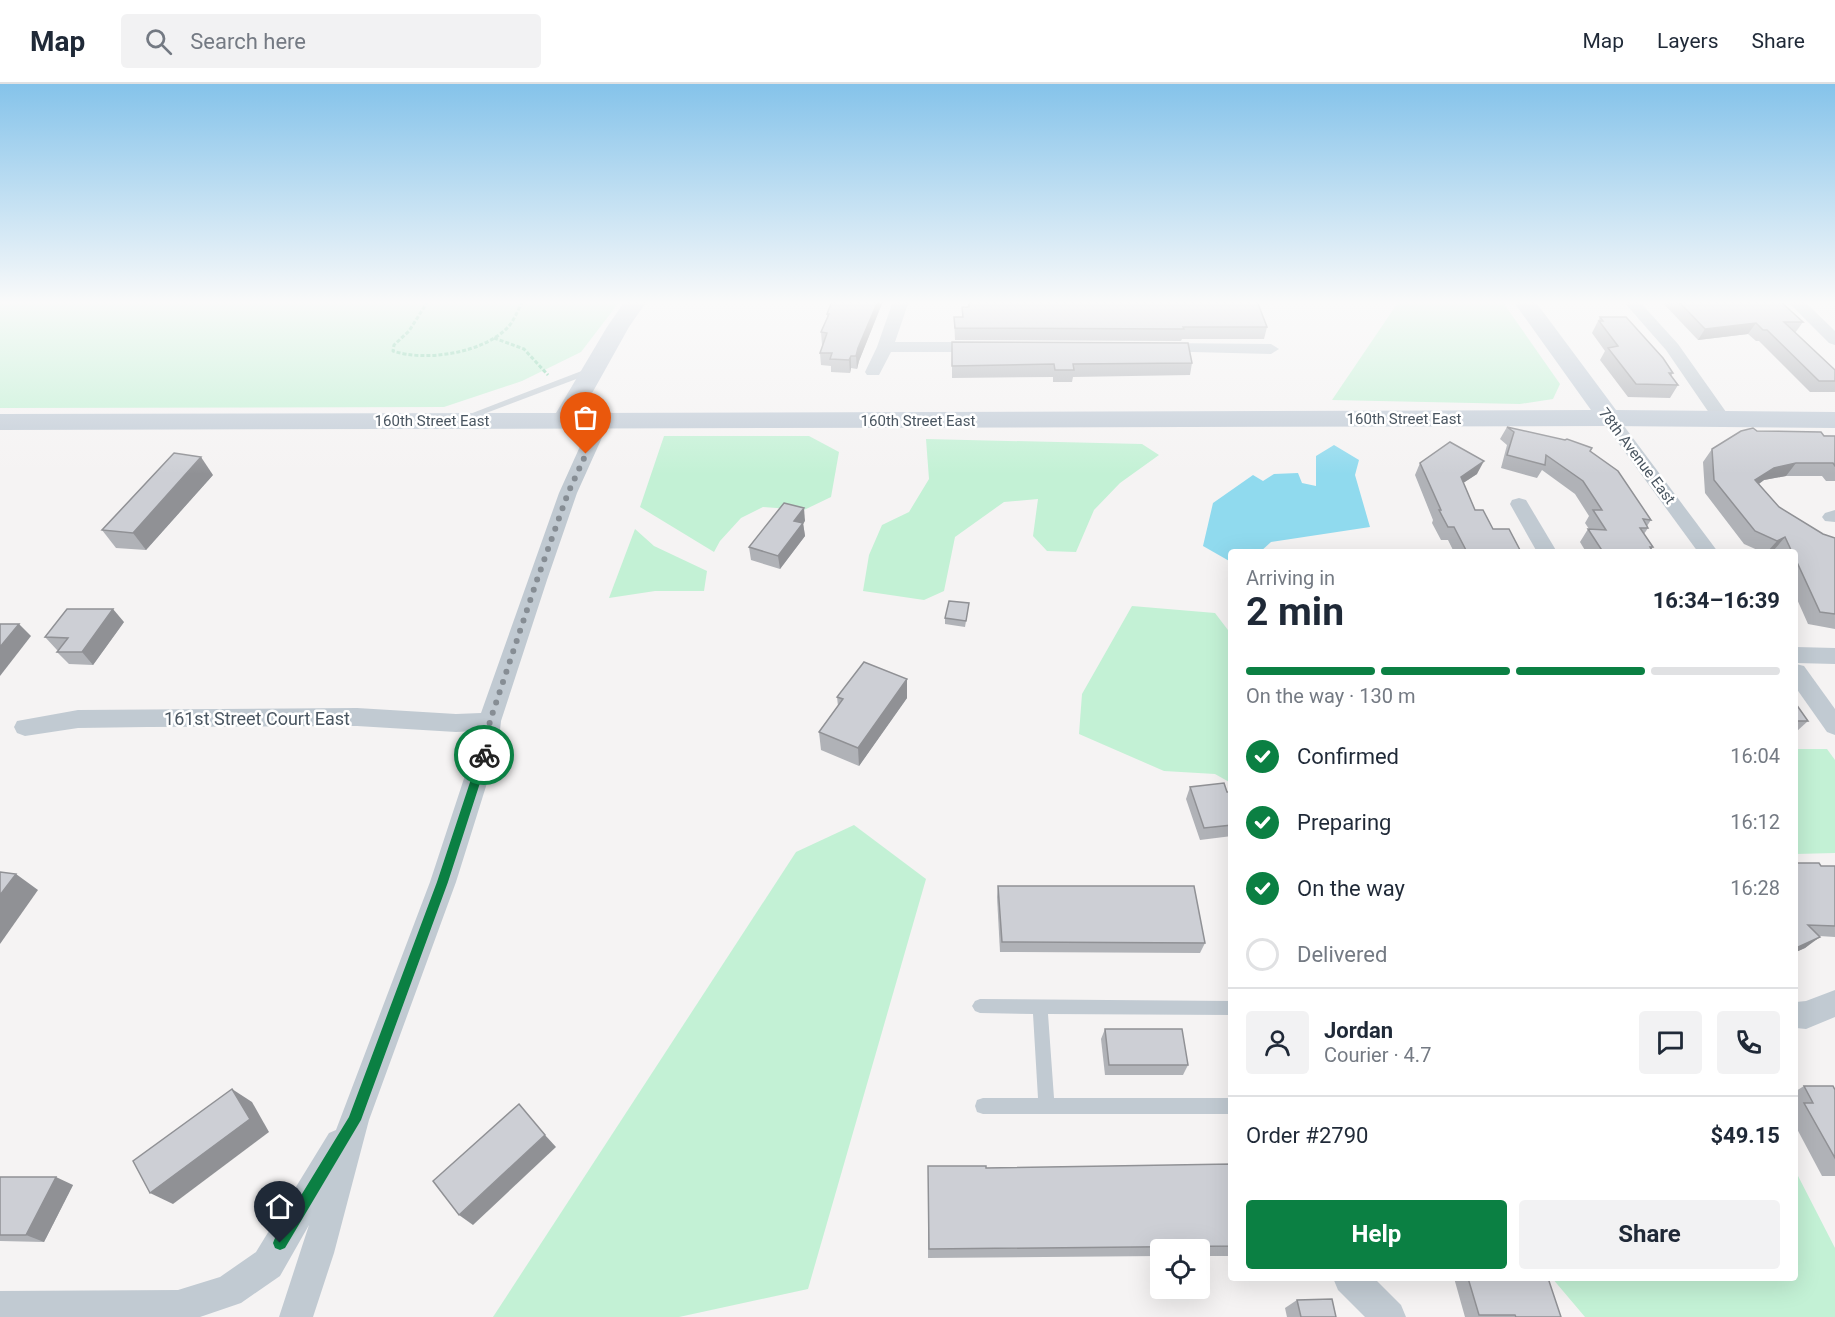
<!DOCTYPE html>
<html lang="en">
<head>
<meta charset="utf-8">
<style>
  body { margin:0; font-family:Roboto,sans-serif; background:#f2f2f3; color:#1f2937; height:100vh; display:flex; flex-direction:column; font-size:22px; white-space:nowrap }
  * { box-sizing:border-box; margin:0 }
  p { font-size:20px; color:#747a83 }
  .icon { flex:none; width:33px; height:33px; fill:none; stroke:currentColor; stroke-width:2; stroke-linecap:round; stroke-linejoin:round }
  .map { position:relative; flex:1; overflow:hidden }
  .panel { position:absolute; left:1228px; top:465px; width:570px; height:732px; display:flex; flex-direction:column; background:#fff; border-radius:6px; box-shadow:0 6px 24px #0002 }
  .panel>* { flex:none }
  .buttons { position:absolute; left:1150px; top:1155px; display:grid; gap:12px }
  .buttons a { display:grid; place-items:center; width:60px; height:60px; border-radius:6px; background:#fff; box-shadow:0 6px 24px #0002; font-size:30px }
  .pin { position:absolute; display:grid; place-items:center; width:51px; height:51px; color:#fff; margin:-62px -26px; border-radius:50% 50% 50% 0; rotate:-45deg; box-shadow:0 0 6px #0007 }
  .pin .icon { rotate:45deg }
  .courier { position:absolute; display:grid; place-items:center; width:60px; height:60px; margin:-30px; border:4px solid #0b8043; border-radius:50%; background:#fff; color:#222; box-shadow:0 2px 8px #0007 }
  .headline em { font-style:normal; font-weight:700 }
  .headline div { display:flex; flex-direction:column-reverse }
  .headline { display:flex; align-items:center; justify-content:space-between; height:102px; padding:0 18px }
  h1 { font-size:39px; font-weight:700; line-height:45px }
  .bar { display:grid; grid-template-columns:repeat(4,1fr); gap:9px 6px; align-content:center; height:72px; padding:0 18px }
  .bar i { height:8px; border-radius:4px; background:#e0e1e3 }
  .bar .selected { background:#0b8043 }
  .bar p { grid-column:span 4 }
  .line { display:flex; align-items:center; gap:15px; padding:0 18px; border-top:2px solid #e0e1e3 }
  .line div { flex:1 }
  .round { display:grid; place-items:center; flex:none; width:63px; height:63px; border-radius:6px; background:#f2f2f3 }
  ol { padding:0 18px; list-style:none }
  li { display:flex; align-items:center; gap:18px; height:66px }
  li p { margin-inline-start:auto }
  li .icon { padding:6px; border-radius:50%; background:#0b8043; color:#fff; stroke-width:4 }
  li:last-child { color:#747a83 }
  li i { width:33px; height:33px; border:3px solid #e0e1e3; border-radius:50% }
  .primary-button { display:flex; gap:12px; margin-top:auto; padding:12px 18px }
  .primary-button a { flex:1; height:69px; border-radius:6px; background:#0b8043; color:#fff; font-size:24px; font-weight:700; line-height:69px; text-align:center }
  .primary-button a+a { background:#f2f2f3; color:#1f2937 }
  header { display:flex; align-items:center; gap:36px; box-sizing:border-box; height:84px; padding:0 30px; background:#fff; border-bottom:2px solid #e0e1e3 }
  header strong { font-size:28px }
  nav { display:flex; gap:33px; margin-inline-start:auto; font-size:21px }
  .search { width:420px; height:54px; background:#f2f2f3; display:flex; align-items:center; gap:15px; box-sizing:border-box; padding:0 21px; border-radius:6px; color:#747a83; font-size:22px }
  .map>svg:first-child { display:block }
</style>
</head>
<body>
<header>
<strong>Map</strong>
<div class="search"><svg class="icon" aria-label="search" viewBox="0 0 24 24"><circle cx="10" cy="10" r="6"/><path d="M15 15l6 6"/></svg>Search here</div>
<nav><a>Map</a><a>Layers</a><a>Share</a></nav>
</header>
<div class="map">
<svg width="1835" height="1233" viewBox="0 0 1835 1233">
  <rect width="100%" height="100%" fill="#f5f3f3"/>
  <!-- green -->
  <g fill="#c3f1d5">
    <path d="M0,217H620L581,268L522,297L444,323L0,324Z"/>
    <path d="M1399,217H1502L1560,300L1553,315L1520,320L1332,316Z"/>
    <path d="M664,352H809L839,368L831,413L804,426L763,423L741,434L720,457L714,468L640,423Z"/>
    <path d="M926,355L1142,360L1159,371L1120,399L1094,426L1076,468L1047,467L1033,452L1038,415L1004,418L955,453L944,507L924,516L863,507L869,471L882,441L909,428L929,395Z"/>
    <path d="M635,445L654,462L707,487L704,507H655L609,514Z"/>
    <path d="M1132,522L1215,529L1231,550V699L1215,690L1164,687L1079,650L1082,610Z"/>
    <path d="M1796,665H1827L1835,676V769L1796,770Z"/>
    <path d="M854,741L926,795L808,1205L679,1233H493L796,768Z"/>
    <path d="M1796,1088L1835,1164V1233H1585L1552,1194H1796Z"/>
  </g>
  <!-- water -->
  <path fill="#90daee" d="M1334,361L1359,376L1355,391L1370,443L1271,458L1260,468H1232L1231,478L1203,462L1213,419L1253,391L1263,397L1274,390L1298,389L1302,399L1316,402V372Z"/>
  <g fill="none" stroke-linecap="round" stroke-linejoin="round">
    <!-- path -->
    <g stroke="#7ad0a6" stroke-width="3" stroke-dasharray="4 2" stroke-linecap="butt">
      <path d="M428,217L409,247L394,261L393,267C426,278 485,269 509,242C515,235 518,225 523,217"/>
      <path d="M494,254L524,265L548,291"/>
    </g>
    <!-- lane -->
    <g fill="#c1cad2" fill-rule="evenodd">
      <path d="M592,283L596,286L595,288L465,337L462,338L457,335Z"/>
      <path d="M980,915L1232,917V931L1048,930L1054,1014H1232V1030H983L977,1028L975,1022L977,1016L983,1014H1038L1033,930L980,929L975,927L972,922L975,917Z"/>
    </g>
    <!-- street -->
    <g fill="#c1cad2" fill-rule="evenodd">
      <path d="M893,217H909L895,258H983L991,263L983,268H891L879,291H867L865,288L877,263Z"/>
      <path d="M1623,217H1639L1678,260L1731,335L1728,339H1716L1666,266Z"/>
      <path d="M1787,217H1804L1835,247V261L1829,259Z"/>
      <path d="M1160,259L1271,260L1279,265L1271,270L1154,267L1152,264L1154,261Z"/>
      <path d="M1609,329L1615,330L1718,468H1698L1600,334L1603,330Z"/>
      <path d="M600,333L606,334L609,338L577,409L547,496L501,637L498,664L456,798L369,1036L334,1169L313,1233H279L309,1141L280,1192L241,1219L200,1233H0V1207L178,1206L220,1193L256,1168L329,1049L336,1046L430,798L474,664L477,647L456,648L357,642L147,643L78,644L25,652L17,649L14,643L17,637L78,626L357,624L456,630L481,629L559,409L591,338L594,334Z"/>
      <path d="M1519,414L1526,416L1557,468H1537L1510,420L1512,416Z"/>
      <path d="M1835,426V438L1825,437L1822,433L1825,429Z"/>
      <path d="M1796,563L1835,564V580L1796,579Z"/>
      <path d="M1796,580L1804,582L1835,625V651L1827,648L1796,604Z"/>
      <path d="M1835,906V933L1806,945L1796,944V918L1806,917Z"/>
      <path d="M1333,1194H1374L1401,1221L1406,1233H1365L1338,1206Z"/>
    </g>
    <!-- secondary -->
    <path fill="#c1cbd6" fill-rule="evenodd" d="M625,217H647L629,243L581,329L1591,326L1513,217H1535L1616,326L1835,328V344L1609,342L0,346V330L556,329L607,243Z"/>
  </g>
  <!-- wall -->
  <g fill="#b0b2b7">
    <path d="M832,217H883L859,277L857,285L851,284L850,289L831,288V282L821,281L820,269L823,261H822L821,248L827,235V230Z"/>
    <path d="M967,217H1257L1267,243L1264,255H1182L1181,257L955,256L954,233H962V223H968Z"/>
    <path d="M1661,217H1780L1803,238L1795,249L1835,286V308H1810L1759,257H1756L1748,250L1698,256Z"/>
    <path d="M1600,233L1673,289L1671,292L1678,301L1670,314L1628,313L1600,276L1605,267L1592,249Z"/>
    <path d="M952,258L1192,279L1190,291L1073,293L1072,298H1053V293L952,294Z"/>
    <path d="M1507,343L1590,367L1651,436L1647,442L1648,444L1644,450L1653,463L1651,466L1653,468H1586L1580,458L1588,445H1589L1585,439L1589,432L1575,410L1542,386L1537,394L1501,384L1507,361L1500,355Z"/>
    <path d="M1757,347L1835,352V397H1826L1822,392H1786L1764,396L1759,400L1779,423L1823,450L1835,454V545L1808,540L1796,513V468H1775L1774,466L1769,468H1762L1744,460L1705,409L1703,378L1712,365Z"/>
    <path d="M1420,379L1477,390L1463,399L1475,426L1493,445L1521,468H1454L1448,456H1441L1432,439L1433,436L1415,391Z"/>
    <path d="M213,391L146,466L116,464L102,446Z"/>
    <path d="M805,437L803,439L805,452L780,485L751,476L749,463Z"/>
    <path d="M969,519L965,543L945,540V534Z"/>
    <path d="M124,538L93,581L69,580L57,568L59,566H57L45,553Z"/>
    <path d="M907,595V614L859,682L821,666L819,648L838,622L837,613Z"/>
    <path d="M1796,620L1808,637L1796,648Z"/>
    <path d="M1190,703L1227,708H1232V752L1200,756L1186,715Z"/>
    <path d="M1796,779L1821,782H1835V853L1819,852L1805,864L1796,868Z"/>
    <path d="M998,802L1205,859L1200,869L1000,868L997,813Z"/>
    <path d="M1105,945L1188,981L1183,991H1105L1101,955Z"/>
    <path d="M1804,1002L1835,1006V1092H1822L1796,1043V1007Z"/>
    <path d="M1232,1080V1172H1200V1166H1161V1172L928,1174V1094L986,1084Z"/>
    <path d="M0,1093L73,1101L44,1158L0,1157Z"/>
    <path d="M1454,1194H1548L1561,1233H1465Z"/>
    <path d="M1297,1216L1336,1233H1287L1285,1224Z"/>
  </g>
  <!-- shaded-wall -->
  <g fill="#909195">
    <path d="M878,217H883L859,277L857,285L856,272L858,264Z"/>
    <path d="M1756,239L1748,250L1698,256L1705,245Z"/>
    <path d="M851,272V284L850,289L849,276Z"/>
    <path d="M201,373L213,391L146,466L133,449Z"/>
    <path d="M1484,377L1477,390L1454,405L1461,393Z"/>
    <path d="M1796,379L1786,392L1764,396L1746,409L1755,396L1774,384Z"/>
    <path d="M804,424L805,437L795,450L794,437Z"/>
    <path d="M803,439L805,452L780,485L778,472Z"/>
    <path d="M1785,453L1774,466L1767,468L1777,457Z"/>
    <path d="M113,525L124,538L93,581L82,568Z"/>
    <path d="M19,540L31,552L0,592V563Z"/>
    <path d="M907,595V614L859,682L858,664Z"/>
    <path d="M16,790L38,806L0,860V811Z"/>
    <path d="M1820,853L1805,864L1796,868V864Z"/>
    <path d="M232,1005L252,1018L269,1048L173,1120L150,1109Z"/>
    <path d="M545,1051L556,1063L473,1141L459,1131Z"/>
    <path d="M56,1093L73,1101L44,1158L26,1151Z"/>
  </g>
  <!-- building -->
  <g fill="#cdcfd5" stroke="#909195" stroke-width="1.5">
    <path d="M832,217H878L858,264L856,272H851L849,276L830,275L832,269H820L827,249L821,248L829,230H827Z"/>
    <path d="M969,217H1257L1267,243H1183L1184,245L955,244L954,233H963L962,223H969Z"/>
    <path d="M1678,217H1780L1803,238H1784L1835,286V297H1819L1767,246H1763L1756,239L1705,245Z"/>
    <path d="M1600,233H1626L1663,274L1673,289H1669L1678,301L1636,300L1608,264L1618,262L1599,237H1603Z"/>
    <path d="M952,258L1188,259L1192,279L1073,280L1074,286H1055L1054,280L952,282Z"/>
    <path d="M1507,343L1565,356L1567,355L1592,364L1590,367L1618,387L1651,436L1643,435L1648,444H1640L1653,463H1650L1653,468H1603L1588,445L1606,446L1593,426H1602L1583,397L1546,371L1545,381L1507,371L1514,348Z"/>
    <path d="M1753,344L1757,347L1821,348L1824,352H1835V382L1833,379H1796L1774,384L1755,396L1779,423L1823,450L1835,454V530L1820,528L1796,476V468H1792L1785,453L1777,457L1755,447L1714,396L1712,365L1741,347Z"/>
    <path d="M1450,358L1484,377L1461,393L1475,426H1483L1493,445H1509L1521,468H1467L1454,443H1448L1439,426H1441L1420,379Z"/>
    <path d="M174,369L201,373L133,449L102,446Z"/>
    <path d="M784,419L804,424L794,437L803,439L778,472L749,463Z"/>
    <path d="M949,517L969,519L966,537L945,534Z"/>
    <path d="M67,525H113L82,568H57L68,554L45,553Z"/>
    <path d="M0,540H19L0,563Z"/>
    <path d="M864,578L907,595L858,664L819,648L843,615L837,613Z"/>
    <path d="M1796,620L1808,637H1796Z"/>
    <path d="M1224,699L1227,708H1232V741L1204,744L1190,703Z"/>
    <path d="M1796,779H1819L1821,782H1835V842L1808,841L1820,853L1796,864Z"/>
    <path d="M0,788L16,790L0,811Z"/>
    <path d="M998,802H1194L1205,859L1002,858Z"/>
    <path d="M1105,945H1182L1188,981H1109Z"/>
    <path d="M1804,1002H1833L1835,1006V1074L1804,1019H1813Z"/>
    <path d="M232,1005L250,1035L150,1109L133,1077Z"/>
    <path d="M519,1020L545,1051L459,1131L433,1097Z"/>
    <path d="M1232,1080V1162L929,1165L928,1082H986V1084Z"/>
    <path d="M0,1093H56L26,1151H0Z"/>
    <path d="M1468,1194H1548L1561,1233H1516L1515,1231H1479Z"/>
    <path d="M1332,1215L1336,1233H1301L1297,1216Z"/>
  </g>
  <!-- sky -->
  <linearGradient id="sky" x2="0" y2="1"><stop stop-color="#85c3ea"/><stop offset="0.56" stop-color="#fafafa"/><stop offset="1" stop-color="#fafafa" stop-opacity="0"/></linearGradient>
  <rect width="1835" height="390" fill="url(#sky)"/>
  <!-- route -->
  <path fill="#0b8043" d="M484,667L489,671L448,798L361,1036L285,1164L280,1166L275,1164L273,1159L275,1154L349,1033L437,798L479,671Z"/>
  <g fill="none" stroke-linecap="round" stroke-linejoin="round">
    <!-- done -->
    <path stroke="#868d94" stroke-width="6" stroke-dasharray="0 10.8" d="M484,671L490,637L537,496L568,409L586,370"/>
  </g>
  <g text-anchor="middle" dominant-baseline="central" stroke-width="5" stroke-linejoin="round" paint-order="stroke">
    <!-- far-street labels -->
    <g font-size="15" fill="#4a5661" stroke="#fff">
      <text x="1404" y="335">160th Street East</text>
      <text x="432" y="337">160th Street East</text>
      <text x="918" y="337">160th Street East</text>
      <text transform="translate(1637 372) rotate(53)">78th Avenue East</text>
    </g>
    <!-- street labels -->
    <g font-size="18" fill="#4a5661" stroke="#fff">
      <text x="257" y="634">161st Street Court East</text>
    </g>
  </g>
</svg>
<div class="buttons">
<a><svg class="icon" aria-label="locate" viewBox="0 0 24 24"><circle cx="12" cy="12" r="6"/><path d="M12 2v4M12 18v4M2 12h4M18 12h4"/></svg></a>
</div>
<div class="pin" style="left:586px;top:370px;background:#ea580c"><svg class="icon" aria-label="bag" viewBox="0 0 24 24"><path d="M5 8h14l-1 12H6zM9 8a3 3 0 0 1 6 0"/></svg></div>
<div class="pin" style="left:280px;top:1159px;background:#1f2937"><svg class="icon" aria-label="home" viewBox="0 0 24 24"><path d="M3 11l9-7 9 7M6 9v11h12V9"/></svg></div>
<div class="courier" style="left:484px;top:671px"><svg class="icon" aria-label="bike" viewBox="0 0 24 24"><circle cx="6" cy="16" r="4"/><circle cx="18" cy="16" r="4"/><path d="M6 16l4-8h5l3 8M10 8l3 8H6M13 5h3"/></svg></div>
<section class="panel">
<div class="headline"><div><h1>2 min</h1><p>Arriving in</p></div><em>16:34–16:39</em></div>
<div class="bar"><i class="selected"></i><i class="selected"></i><i class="selected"></i><i></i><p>On the way · 130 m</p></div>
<ol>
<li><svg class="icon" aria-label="check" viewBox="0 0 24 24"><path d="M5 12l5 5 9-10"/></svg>Confirmed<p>16:04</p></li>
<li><svg class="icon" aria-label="check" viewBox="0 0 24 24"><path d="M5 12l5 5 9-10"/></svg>Preparing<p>16:12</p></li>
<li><svg class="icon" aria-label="check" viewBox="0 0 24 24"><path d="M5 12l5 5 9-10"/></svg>On the way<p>16:28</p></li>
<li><i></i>Delivered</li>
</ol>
<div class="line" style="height:108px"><a class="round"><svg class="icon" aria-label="person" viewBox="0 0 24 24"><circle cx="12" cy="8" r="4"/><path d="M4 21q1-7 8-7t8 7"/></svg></a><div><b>Jordan</b><p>Courier · 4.7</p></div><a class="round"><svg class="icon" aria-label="chat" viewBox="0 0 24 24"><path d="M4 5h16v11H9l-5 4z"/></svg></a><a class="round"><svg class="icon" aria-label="phone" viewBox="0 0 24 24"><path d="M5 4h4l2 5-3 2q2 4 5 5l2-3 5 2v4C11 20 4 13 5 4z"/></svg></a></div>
<div class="line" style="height:78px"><div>Order #2790</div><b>$49.15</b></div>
<div class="primary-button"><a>Help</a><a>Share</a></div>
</section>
</div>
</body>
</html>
